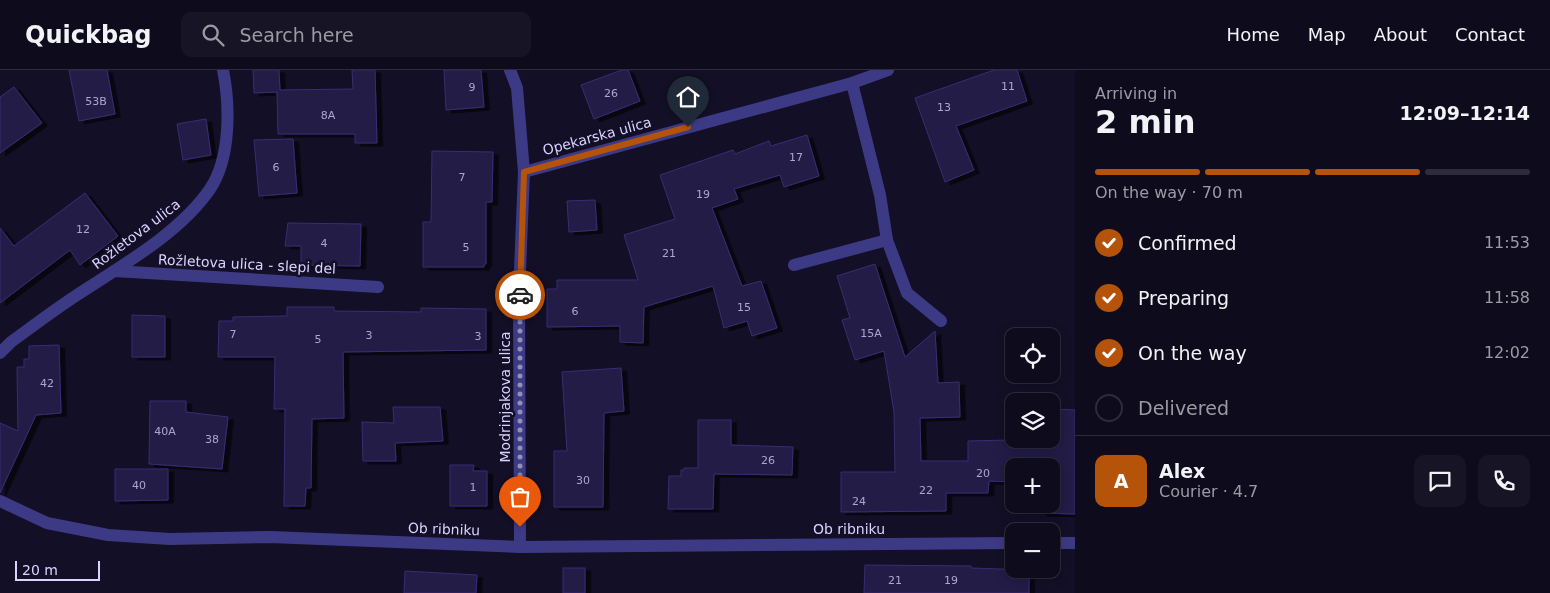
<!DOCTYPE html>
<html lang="en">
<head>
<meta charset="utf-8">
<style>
  body { margin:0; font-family:"DejaVu Sans",sans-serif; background:#171425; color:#f1f3f6; height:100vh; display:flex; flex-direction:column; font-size:19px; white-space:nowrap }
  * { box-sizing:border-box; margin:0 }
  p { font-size:16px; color:#9b9ba3 }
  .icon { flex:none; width:28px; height:28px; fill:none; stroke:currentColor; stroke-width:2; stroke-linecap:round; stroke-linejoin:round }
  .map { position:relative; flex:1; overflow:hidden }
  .side { display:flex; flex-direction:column; background:#0e0b1c; width:475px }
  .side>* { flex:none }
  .tools { position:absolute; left:1005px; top:258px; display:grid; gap:10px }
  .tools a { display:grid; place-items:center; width:55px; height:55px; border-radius:10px; background:#0e0b1c; box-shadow:0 2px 12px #0003,0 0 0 1px #2e2b3b; font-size:25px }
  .scale { position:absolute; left:15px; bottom:12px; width:85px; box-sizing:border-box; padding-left:5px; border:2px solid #d9d4ff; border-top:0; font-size:14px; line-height:18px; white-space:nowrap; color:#d9d4ff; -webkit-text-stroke:4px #130f26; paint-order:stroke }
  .pin { position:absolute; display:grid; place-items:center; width:42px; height:42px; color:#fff; margin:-51px -21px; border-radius:50% 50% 50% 0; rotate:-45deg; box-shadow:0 0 5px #0007 }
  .pin .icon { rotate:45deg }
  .courier { position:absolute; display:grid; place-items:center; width:50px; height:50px; margin:-25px; border:4px solid #b45309; border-radius:50%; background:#fff; color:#222; box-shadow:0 1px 6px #0007 }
  .headline em { font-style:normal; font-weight:600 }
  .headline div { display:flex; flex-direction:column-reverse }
  .headline { display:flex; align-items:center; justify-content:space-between; height:85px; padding:0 20px }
  h1 { font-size:32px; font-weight:600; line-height:38px }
  .bar { display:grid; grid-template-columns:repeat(4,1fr); gap:8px 5px; align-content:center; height:60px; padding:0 20px }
  .bar i { height:6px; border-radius:4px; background:#2e2b3b }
  .bar .on { background:#b45309 }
  .bar p { grid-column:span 4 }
  .line { display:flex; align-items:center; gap:12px; padding:0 20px; border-top:1px solid #2e2b3b }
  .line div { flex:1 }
  .round { display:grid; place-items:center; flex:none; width:52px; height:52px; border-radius:10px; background:#171425 }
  ol { padding:0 20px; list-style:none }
  li { display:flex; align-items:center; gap:15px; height:55px }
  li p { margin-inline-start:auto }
  li .icon { padding:5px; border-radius:50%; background:#b45309; color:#fff; stroke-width:4 }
  li:last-child { color:#9b9ba3 }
  li i { width:28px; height:28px; border:2px solid #2e2b3b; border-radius:50% }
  header { display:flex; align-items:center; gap:30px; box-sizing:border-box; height:70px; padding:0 25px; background:#0e0b1c; border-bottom:1px solid #2e2b3b }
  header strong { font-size:24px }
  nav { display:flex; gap:28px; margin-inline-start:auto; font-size:18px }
  .search { width:350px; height:45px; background:#171425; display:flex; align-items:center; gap:12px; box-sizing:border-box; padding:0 18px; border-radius:10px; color:#9b9ba3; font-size:19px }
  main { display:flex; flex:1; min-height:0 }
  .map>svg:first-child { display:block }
</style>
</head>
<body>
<header>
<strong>Quickbag</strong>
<div class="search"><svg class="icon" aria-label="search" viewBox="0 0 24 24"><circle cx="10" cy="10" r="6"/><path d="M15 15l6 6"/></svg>Search here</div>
<nav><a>Home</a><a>Map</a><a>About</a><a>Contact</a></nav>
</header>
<main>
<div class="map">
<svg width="1075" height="523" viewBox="0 0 1075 523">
  <defs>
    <filter id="shadow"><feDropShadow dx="5.5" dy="3" stdDeviation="0" flood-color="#0009"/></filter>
  </defs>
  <rect width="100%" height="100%" fill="#130f26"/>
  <!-- building -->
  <g fill="#241b47" stroke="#3b2d73" filter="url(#shadow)">
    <path d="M69,0H107L115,44L79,51Z"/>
    <path d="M253,0H279L280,20L353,19L352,0H375L377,73H355V64H278L277,22L254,23Z"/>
    <path d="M444,0H481L484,37L446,40Z"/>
    <path d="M622,0H628L640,31L594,49L581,15Z"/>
    <path d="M994,0H1017L1027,31L956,56L974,100L945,112L915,28Z"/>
    <path d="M14,17L42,53L0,83V27Z"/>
    <path d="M206,49L211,85L183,90L177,54Z"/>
    <path d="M807,65L819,106L784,117L780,105L734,119L738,129L712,138L742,216L761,211L777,258L752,266L747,251L724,258L713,216L644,237L643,273L620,272V256L547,257V219H557V210H638L624,165L675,149L660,105L733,80L735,84L769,71L771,76Z"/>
    <path d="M293,69L297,123L259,126L254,70Z"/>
    <path d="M432,81L493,82L492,132H486V194H484V197H423V152H431Z"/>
    <path d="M85,123L118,166L80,195L70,180L0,233V158L14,176Z"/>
    <path d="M595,130L597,160L569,162L567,131Z"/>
    <path d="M288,153L361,154L360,196L301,195V176H285Z"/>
    <path d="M875,194L905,287L935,261L938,313L959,312L960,347L920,348L921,391H968V371L1051,369V339L1075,340V444L1041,443V434H1051V396H1014V412L989,411L988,423H946V441L841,442V402H895L894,342L884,281L855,290L842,250L850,248L837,206Z"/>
    <path d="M287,237H334V241L421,242V238L486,239V280L343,282L344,348L312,349L311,418H306L305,436H284L285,339H274L275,287H218L219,251H233V247L287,246Z"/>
    <path d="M132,245L165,246V287H132Z"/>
    <path d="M59,275L61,343L36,345L0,423V353L18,361L17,297H24V289H29V276Z"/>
    <path d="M621,298L624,341L604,343L603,437H554V381H567L562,302Z"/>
    <path d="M150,331H186V342L228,347L222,399L149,394Z"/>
    <path d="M393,337H440L443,371L395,373L396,391H363L362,352L394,353Z"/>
    <path d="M698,350H731V375L793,377L792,405L714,404L713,439H668L669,406H681V400H684V398H698Z"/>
    <path d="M450,395H474L473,401H487V436H450Z"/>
    <path d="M115,399H168V430L115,431Z"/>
    <path d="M865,495L971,496V498L1029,500V523H864Z"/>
    <rect x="563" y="498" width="22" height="25"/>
    <path d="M405,501L477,505L476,523H404Z"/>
  </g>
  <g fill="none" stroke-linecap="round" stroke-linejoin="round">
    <!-- minor -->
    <g stroke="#3d3a85" stroke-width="12">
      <path d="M510,0L517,18L524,102L519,225L520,477"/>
      <path d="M852,13L880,125L887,170L907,223L941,251"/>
      <path d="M524,102L852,13L888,0"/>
      <path d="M794,195L887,170"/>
      <path d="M114,201L378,217"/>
      <path d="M0,283L11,272C33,256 54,240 77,225C121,196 180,163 210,119C231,88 230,35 223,0"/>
      <path d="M0,431L47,453L108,465L170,469L270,467L520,477L1014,473"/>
      <path d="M1051,473H1075"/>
    </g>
  </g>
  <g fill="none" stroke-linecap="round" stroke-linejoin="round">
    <!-- done -->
    <path stroke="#948fb3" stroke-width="5" stroke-dasharray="0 9" d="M520,225V457"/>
    <!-- route -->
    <path stroke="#b45309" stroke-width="6" d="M520,225L524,102L688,57"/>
  </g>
  <g text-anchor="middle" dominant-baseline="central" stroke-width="5" stroke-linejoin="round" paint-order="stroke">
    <!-- number labels -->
    <g font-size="11" fill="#aca6d1">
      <text x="1008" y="16">11</text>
      <text x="472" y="17">9</text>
      <text x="611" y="23">26</text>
      <text x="96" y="31">53B</text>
      <text x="944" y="37">13</text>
      <text x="328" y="45">8A</text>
      <text x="796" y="87">17</text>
      <text x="276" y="97">6</text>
      <text x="462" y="107">7</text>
      <text x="703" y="124">19</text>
      <text x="83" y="159">12</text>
      <text x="324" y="173">4</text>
      <text x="466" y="177">5</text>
      <text x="669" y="183">21</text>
      <text x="744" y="237">15</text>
      <text x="575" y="241">6</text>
      <text x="871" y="263">15A</text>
      <text x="233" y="264">7</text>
      <text x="369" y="265">3</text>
      <text x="478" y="266">3</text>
      <text x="318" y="269">5</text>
      <text x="47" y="313">42</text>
      <text x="165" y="361">40A</text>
      <text x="212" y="369">38</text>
      <text x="768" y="390">26</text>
      <text x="983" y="403">20</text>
      <text x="583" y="410">30</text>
      <text x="139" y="415">40</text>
      <text x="473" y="417">1</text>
      <text x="926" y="420">22</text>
      <text x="859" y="431">24</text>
      <text x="895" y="510">21</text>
      <text x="951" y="510">19</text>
    </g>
    <!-- street labels -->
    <g font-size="14" fill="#d9d4ff" stroke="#130f26">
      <text transform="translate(597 66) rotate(-15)">Opekarska ulica</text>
      <text transform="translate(136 164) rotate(-37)">Rožletova ulica</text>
      <text transform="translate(247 194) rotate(3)">Rožletova ulica - slepi del</text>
      <text transform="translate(505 327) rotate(-90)">Modrinjakova ulica</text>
      <text transform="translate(444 459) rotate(2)">Ob ribniku</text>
      <text x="849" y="459">Ob ribniku</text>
    </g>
  </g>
</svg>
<div class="tools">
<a><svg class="icon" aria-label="locate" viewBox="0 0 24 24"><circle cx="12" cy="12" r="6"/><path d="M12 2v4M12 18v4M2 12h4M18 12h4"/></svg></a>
<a><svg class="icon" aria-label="layers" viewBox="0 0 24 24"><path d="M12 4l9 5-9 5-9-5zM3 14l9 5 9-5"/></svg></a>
<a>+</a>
<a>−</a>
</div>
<div class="scale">20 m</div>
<div class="pin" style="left:520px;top:457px;background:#ea580c"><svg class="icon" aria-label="bag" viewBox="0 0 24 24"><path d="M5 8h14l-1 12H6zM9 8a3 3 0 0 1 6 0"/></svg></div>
<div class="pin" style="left:688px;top:57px;background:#1f2937"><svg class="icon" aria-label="home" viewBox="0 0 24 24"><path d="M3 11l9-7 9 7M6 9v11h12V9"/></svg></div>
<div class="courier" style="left:520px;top:225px"><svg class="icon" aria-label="car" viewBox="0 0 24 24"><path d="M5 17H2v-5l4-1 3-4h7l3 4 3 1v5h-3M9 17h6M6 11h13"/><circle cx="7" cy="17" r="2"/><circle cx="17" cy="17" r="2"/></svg></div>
</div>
<section class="side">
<div class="headline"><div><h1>2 min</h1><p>Arriving in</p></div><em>12:09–12:14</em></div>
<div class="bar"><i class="on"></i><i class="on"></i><i class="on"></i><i></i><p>On the way · 70 m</p></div>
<ol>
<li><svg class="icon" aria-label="check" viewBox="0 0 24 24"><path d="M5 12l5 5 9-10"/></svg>Confirmed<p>11:53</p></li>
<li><svg class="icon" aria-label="check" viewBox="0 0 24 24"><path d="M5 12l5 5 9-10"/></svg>Preparing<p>11:58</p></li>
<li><svg class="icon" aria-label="check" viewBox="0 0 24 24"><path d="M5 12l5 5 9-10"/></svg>On the way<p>12:02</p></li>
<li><i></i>Delivered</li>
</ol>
<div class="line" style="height:90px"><b class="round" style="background:#b45309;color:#fff">A</b><div><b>Alex</b><p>Courier · 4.7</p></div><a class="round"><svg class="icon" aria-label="chat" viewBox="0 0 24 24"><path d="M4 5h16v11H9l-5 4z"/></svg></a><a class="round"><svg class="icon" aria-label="phone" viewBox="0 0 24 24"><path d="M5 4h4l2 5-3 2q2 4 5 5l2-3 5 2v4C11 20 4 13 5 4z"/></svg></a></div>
</section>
</main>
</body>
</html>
